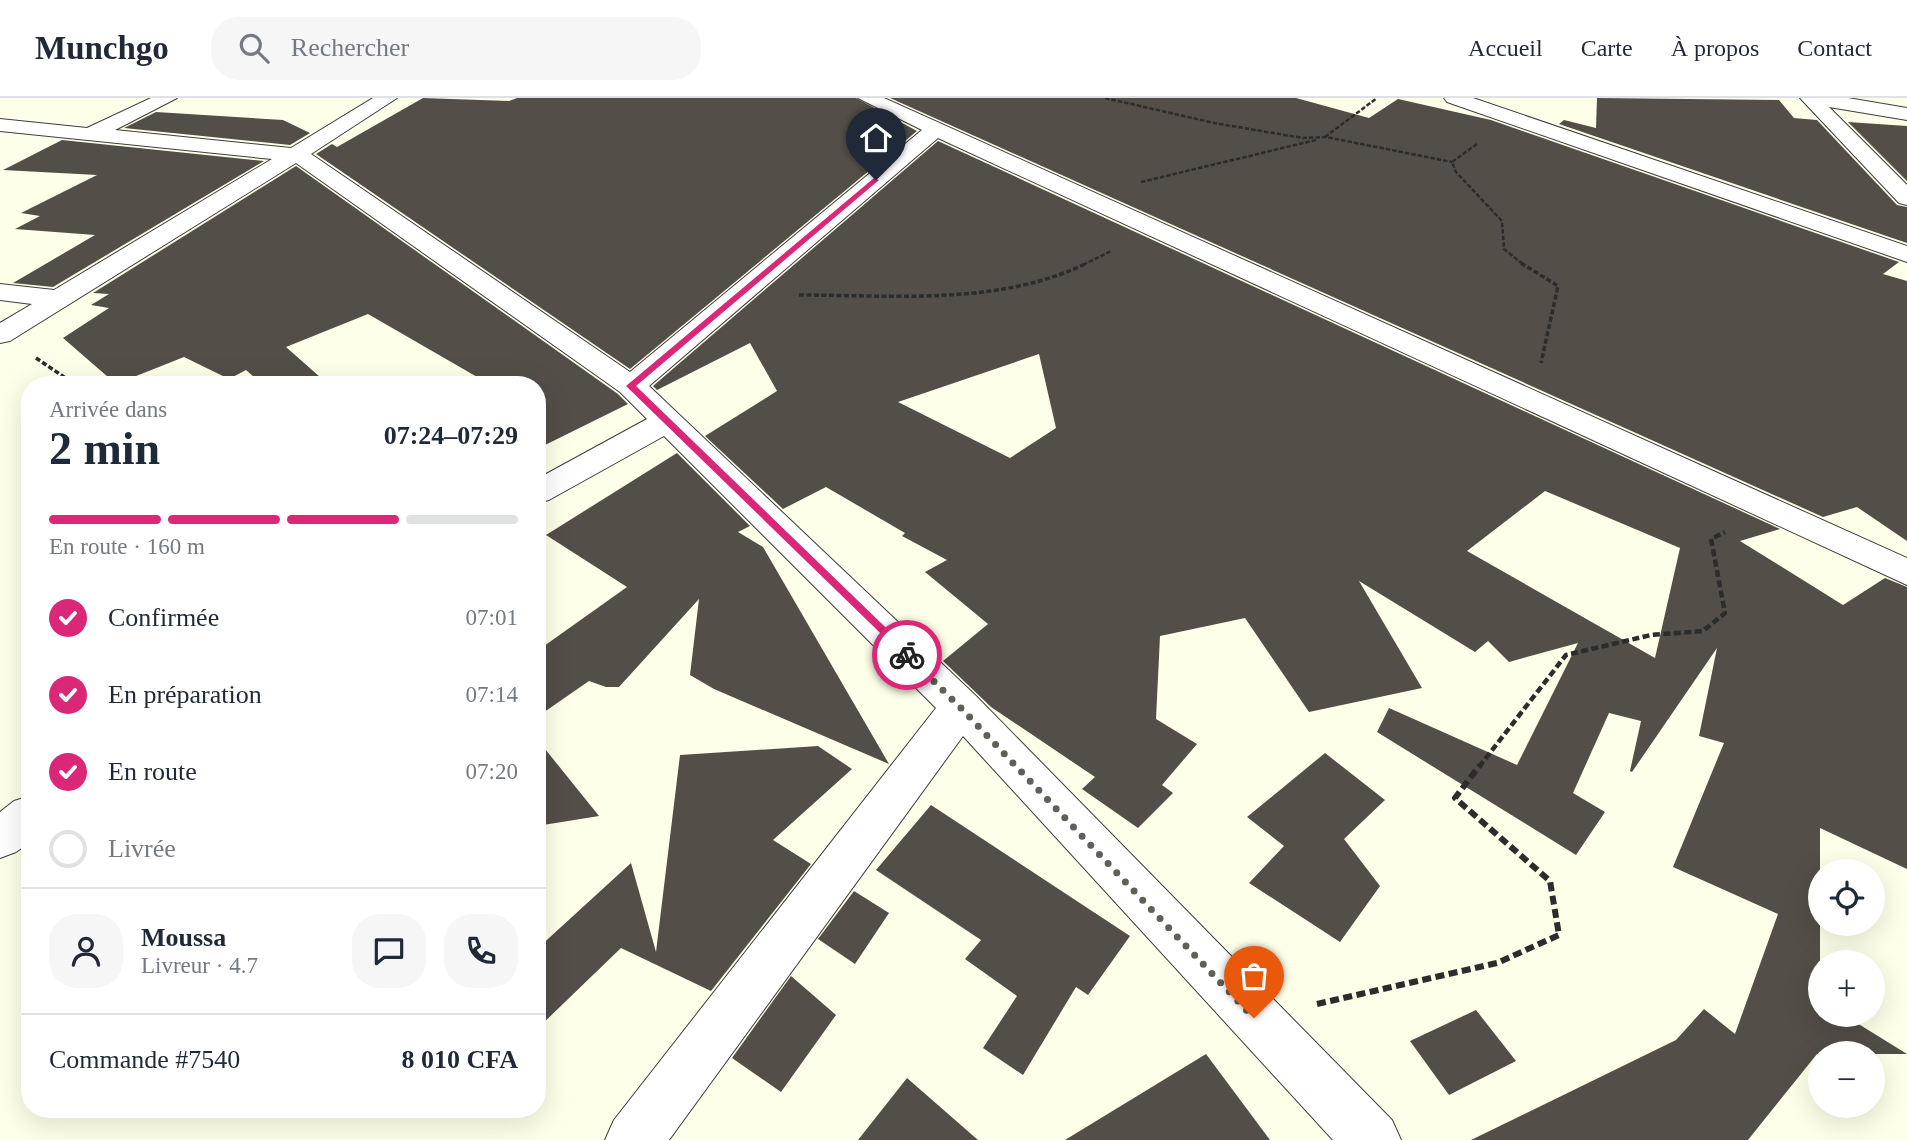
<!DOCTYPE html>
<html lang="fr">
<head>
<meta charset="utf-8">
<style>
  body { margin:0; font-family:Georgia,serif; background:#f6f6f7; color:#1f2937; height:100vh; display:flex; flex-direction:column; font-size:26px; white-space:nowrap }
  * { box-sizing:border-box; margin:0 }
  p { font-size:23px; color:#747a83 }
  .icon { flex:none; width:38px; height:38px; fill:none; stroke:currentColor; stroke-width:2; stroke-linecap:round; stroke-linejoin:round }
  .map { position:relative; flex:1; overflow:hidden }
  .panel { position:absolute; left:21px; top:278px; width:525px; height:742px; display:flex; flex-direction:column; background:#fff; border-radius:28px; box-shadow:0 7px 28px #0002 }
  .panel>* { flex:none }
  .tools { position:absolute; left:1808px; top:761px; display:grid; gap:14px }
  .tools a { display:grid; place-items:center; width:77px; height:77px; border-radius:50%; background:#fff; box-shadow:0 7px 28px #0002; font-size:35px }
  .pin { position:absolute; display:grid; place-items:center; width:60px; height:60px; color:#fff; margin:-72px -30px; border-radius:50% 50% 50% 0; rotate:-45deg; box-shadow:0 0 7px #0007 }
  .pin .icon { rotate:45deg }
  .courier { position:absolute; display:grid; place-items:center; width:70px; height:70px; margin:-35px; border:5px solid #db2777; border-radius:50%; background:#fff; color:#222; box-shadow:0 2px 9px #0007 }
  .head em { font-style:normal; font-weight:800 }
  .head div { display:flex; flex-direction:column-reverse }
  .head { display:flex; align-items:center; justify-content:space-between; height:119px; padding:0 28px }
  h1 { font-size:46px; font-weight:800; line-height:52px }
  .bar { display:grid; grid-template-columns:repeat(4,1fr); gap:10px 7px; align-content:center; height:84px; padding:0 28px }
  .bar i { height:9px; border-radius:5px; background:#e0e1e3 }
  .bar .active { background:#db2777 }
  .bar p { grid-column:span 4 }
  .line { display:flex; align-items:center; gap:18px; padding:0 28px; border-top:2px solid #e0e1e3 }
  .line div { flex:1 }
  .round { display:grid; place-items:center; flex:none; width:74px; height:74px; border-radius:28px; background:#f6f6f7 }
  ol { padding:0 28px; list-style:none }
  li { display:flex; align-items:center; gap:21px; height:77px }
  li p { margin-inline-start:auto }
  li .icon { padding:7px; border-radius:50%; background:#db2777; color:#fff; stroke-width:4 }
  li:last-child { color:#747a83 }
  li i { width:38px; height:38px; border:4px solid #e0e1e3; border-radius:50% }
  header { display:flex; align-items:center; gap:42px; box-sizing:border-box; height:98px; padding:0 35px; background:#fff; border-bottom:2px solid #e0e1e3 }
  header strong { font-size:33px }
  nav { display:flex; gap:38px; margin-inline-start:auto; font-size:24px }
  .search { width:490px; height:63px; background:#f6f6f7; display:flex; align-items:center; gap:18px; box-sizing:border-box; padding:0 24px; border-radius:28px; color:#747a83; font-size:26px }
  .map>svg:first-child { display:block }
</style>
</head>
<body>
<header>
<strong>Munchgo</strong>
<div class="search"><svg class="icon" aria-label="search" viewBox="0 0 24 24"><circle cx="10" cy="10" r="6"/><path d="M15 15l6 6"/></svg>Rechercher</div>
<nav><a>Accueil</a><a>Carte</a><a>À propos</a><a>Contact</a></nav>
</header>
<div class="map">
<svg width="1907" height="1042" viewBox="0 0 1907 1042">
  <rect width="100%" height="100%" fill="#feffe8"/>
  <!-- building -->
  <g fill="#534e47" fill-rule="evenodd">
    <path d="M423,0L509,3L517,0H856L917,33L630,271L316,56L332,46L337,49Z"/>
    <path d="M890,0H1296L1369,20L1398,1L1491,22L1899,164L1883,176L1907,183V443L1857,409L1823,419Z"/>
    <path d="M1597,0L1779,2L1794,20L1817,22L1897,107L1907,109V145L1559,26L1564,22L1596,30Z"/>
    <path d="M156,14L283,22L310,35L290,47L124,30Z"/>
    <path d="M1848,24L1907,28V83Z"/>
    <path d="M62,42L264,63L53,189L13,185L95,137L15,131L40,118L21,115L97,77L3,72Z"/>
    <path d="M938,43L1780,431L1740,443L1843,507L1885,480L1907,489V771L1820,730V917H1844L1907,956H1817L1748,1042H1471L1676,942L1704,911L1735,936L1778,816L1673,769L1724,645L1699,638L1717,550L1632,674L1630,673L1641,623L1609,615L1573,695L1605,714L1576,757L1377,634L1389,610L1517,667L1578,545L1509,564L1488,543L1475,554L1359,483L1422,590L1309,614L1245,520L1160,538L1156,621L1197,646L1162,687L1173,695L1138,730L1082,691L1095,679L991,609L943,563L988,526L925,474L947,462L902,438L905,435L826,389L783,411L705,338L777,293L750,245L657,292L653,288ZM1039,256L1056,330L1010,360L898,304ZM1545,393L1680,450L1655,560L1467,453Z"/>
    <path d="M296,68L618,296L628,306L537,351V287H491L368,216L286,249L329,287H263L246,272L229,281L184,259L116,286L63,240L109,210L91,207L109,196L93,195Z"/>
    <path d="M677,355L750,428L738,434L763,449L889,666L714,591L690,577L699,501L619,589H606L589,583L537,619V553L627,489L546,437Z"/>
    <path d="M537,641L599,718L537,728Z"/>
    <path d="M818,648L852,671L773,742L811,766L711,893L621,850L537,931V851L631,765L656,854L680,657Z"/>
    <path d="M1325,655L1385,702L1344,741L1380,788L1340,844L1249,785L1284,748L1247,719Z"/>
    <path d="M931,707L1130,838L1088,897L1076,889L1023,977L983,950L1017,898L965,861L981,842L876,772Z"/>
    <path d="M854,793L889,815L855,866L818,841Z"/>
    <path d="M791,878L836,917L781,994L732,960Z"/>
    <path d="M1476,912L1516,963L1449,997L1410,943Z"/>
    <path d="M1206,956L1270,1042H1065Z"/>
    <path d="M907,980L978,1042H858Z"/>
  </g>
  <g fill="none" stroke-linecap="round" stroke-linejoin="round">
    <!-- minor casing -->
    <g stroke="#3d3d3d" stroke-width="2">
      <g id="minor">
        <path d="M151,0H177L115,32L291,50L373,0H397L311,56L630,274L922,32L858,0H884L1907,460V487L938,40L649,288L976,598L1392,1022L1401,1042H1333L963,638L669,1042H605L614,1022L936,610L664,338L549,402L537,405V381L647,321L620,294L296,65L10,243L0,245V225L32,206L0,202V186L54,192L272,61L0,33V21L87,30Z"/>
        <path d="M1444,0H1473L1907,148V164L1447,4Z"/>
        <path d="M1800,0H1848L1907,10V22L1829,9L1907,87V107L1899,105Z"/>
        <path d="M30,698V744L16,754L0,760V714L14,703Z"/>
      </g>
    </g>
    <!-- path-far3 -->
    <g stroke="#2c2c2c" stroke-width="2.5" stroke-dasharray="4.5 2" stroke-linecap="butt">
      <path d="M1105,0L1214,25L1303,40L1326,39L1452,64"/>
      <path d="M1325,39L1377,0"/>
      <path d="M1477,46L1452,64L1456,74L1502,123L1504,151L1524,167"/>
      <path d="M1141,84L1316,42"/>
      <path d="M1083,167L1111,153"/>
    </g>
    <!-- path-far2 -->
    <g stroke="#2c2c2c" stroke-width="3.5" stroke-dasharray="5 2.5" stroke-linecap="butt">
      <path d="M1521,165L1558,188L1541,265"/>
      <path d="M799,197C893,197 1000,208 1087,165"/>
      <path d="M36,260L76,287"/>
    </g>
    <!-- path-far1 -->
    <path stroke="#2c2c2c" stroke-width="4.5" stroke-dasharray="7 3.5" stroke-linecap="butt" d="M1479,669L1566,557L1651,537L1703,533L1725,515L1711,441L1725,434"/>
    <!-- path -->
    <path stroke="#2c2c2c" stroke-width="6" stroke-dasharray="9 4.5" stroke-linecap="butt" d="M1317,906L1497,865L1559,837L1550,783L1455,700L1480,667"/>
    <!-- minor -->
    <use href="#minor" fill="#fff" fill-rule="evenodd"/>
  </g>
  <!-- route -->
  <path fill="#db2777" d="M874,80L879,82L636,288L911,554L913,557L907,561L626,288Z"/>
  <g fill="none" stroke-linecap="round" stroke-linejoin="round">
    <!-- done -->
    <path stroke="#5f6058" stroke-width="7" stroke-dasharray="0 12.6" d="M907,557L961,610L1254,920"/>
  </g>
</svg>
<div class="tools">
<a><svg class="icon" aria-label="locate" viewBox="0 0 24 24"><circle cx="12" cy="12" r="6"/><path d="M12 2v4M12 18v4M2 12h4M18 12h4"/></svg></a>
<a>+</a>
<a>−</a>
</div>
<div class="pin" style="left:1254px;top:920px;background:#ea580c"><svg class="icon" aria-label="bag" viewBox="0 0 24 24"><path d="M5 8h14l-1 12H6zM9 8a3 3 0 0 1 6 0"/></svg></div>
<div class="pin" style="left:876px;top:82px;background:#1f2937"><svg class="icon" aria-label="home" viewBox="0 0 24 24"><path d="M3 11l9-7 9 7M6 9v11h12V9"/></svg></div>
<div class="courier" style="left:907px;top:557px"><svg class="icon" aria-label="bike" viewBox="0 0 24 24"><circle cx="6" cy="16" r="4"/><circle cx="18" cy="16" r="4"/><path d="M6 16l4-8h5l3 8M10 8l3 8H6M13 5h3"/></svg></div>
<section class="panel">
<div class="head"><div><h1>2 min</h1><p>Arrivée dans</p></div><em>07:24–07:29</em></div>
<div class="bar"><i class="active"></i><i class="active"></i><i class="active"></i><i></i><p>En route · 160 m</p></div>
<ol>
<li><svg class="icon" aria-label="check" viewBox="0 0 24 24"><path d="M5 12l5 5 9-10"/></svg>Confirmée<p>07:01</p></li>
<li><svg class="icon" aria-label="check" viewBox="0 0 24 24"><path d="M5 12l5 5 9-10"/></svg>En préparation<p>07:14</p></li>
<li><svg class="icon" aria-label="check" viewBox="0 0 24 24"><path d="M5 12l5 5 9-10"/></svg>En route<p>07:20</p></li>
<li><i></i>Livrée</li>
</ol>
<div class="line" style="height:126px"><a class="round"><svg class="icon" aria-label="person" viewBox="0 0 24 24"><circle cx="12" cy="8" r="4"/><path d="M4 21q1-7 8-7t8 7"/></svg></a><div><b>Moussa</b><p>Livreur · 4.7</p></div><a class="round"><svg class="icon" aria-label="chat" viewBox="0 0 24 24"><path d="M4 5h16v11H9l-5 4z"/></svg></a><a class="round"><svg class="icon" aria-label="phone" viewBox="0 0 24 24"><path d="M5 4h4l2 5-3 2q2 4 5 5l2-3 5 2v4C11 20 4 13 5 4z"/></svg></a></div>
<div class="line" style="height:91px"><div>Commande #7540</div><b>8 010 CFA</b></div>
</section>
</div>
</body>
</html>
